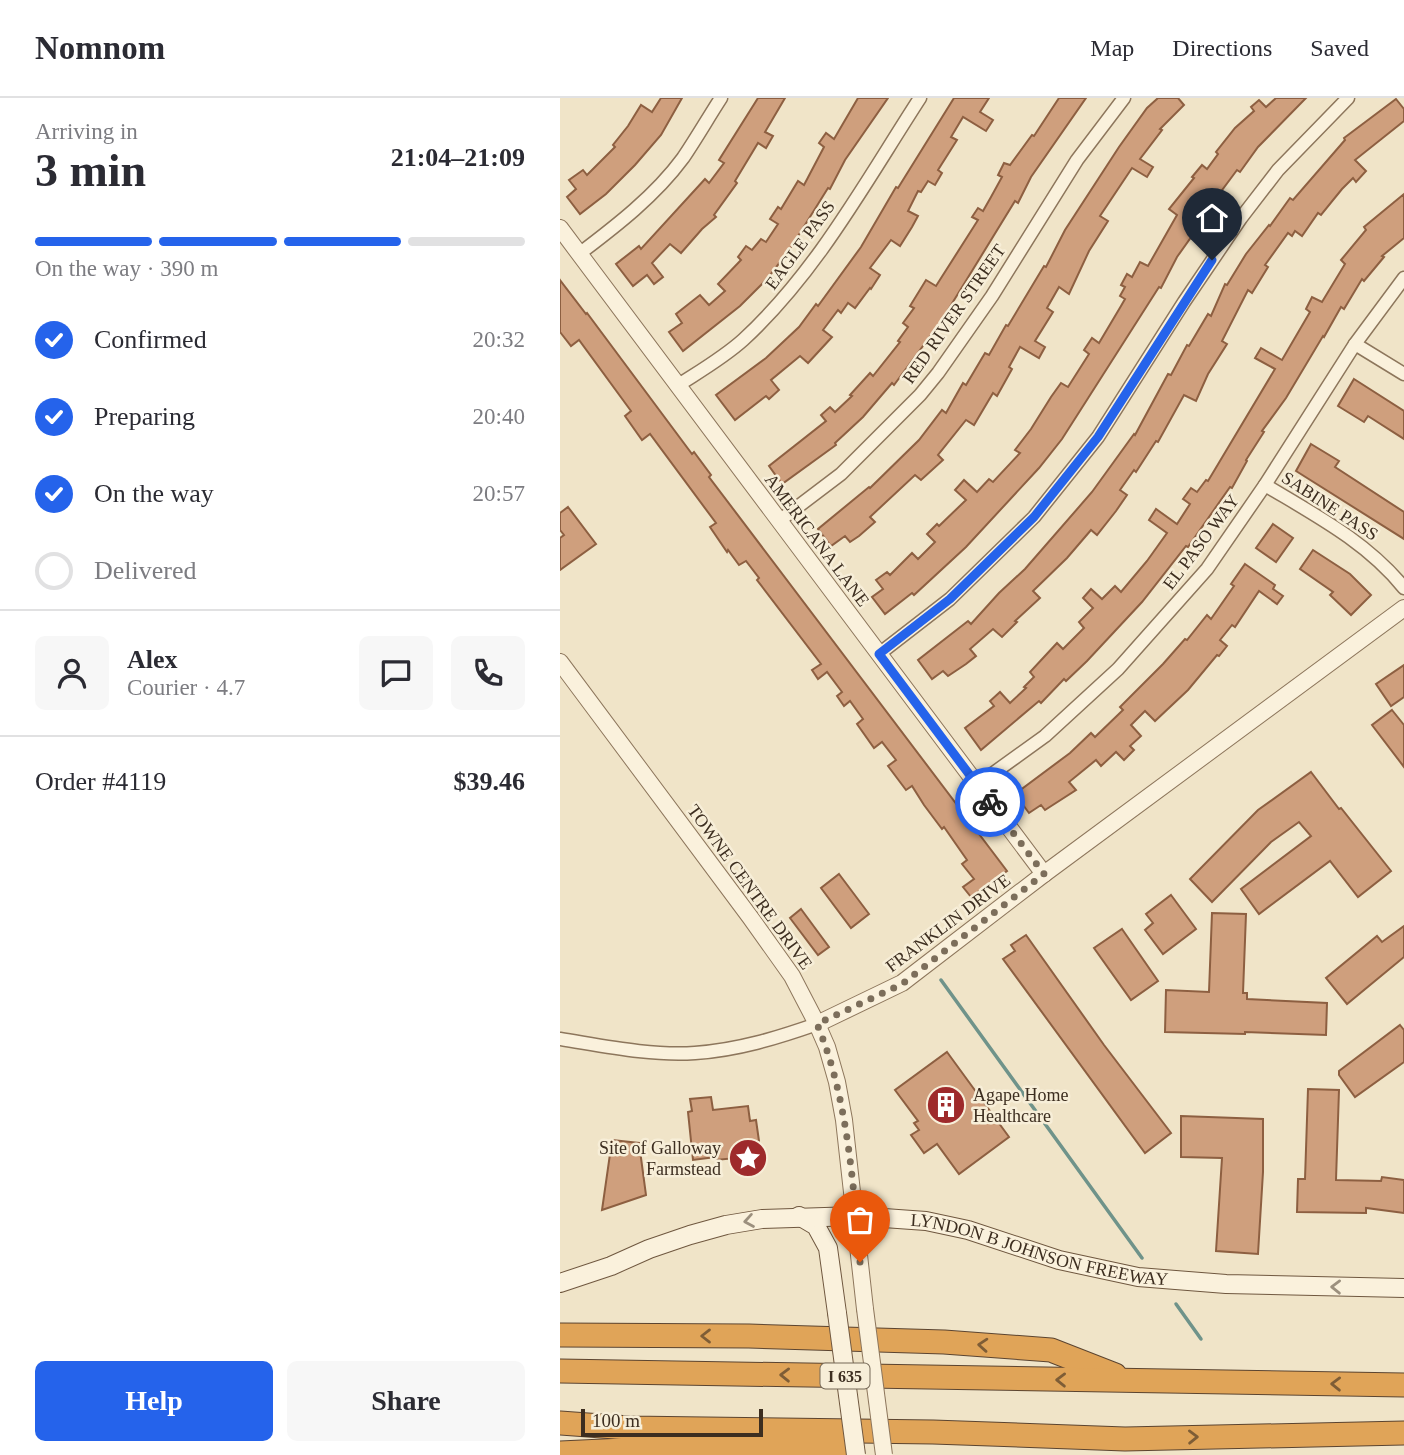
<!DOCTYPE html>
<html lang="en">
<head>
<meta charset="utf-8">
<style>
  body { margin:0; font-family:"Times New Roman",serif; background:#f7f7f7; color:#2b2b33; height:100vh; display:flex; flex-direction:column; font-size:26px; white-space:nowrap }
  * { box-sizing:border-box; margin:0 }
  p { font-size:23px; color:#7c7c81 }
  .icon { flex:none; width:38px; height:38px; fill:none; stroke:currentColor; stroke-width:2; stroke-linecap:round; stroke-linejoin:round }
  .map { position:relative; flex:1; overflow:hidden }
  .panel { display:flex; flex-direction:column; background:#fff; width:560px }
  .panel>* { flex:none }
  .scale { position:absolute; left:21px; bottom:18px; width:182px; box-sizing:border-box; padding-left:7px; border:4px solid #3d2e20; border-top:0; font-size:19px; line-height:24px; white-space:nowrap; color:#3d2e20; -webkit-text-stroke:5px #f7eed8; paint-order:stroke }
  .pin { position:absolute; display:grid; place-items:center; width:60px; height:60px; color:#fff; margin:-72px -30px; border-radius:50% 50% 50% 0; rotate:-45deg; box-shadow:0 0 7px #0007 }
  .pin .icon { rotate:45deg }
  .courier { position:absolute; display:grid; place-items:center; width:70px; height:70px; margin:-35px; border:5px solid #2563eb; border-radius:50%; background:#fff; color:#222; box-shadow:0 2px 9px #0007 }
  .head em { font-style:normal; font-weight:700 }
  .head div { display:flex; flex-direction:column-reverse }
  .head { display:flex; align-items:center; justify-content:space-between; height:119px; padding:0 35px }
  h1 { font-size:46px; font-weight:700; line-height:52px }
  .bar { display:grid; grid-template-columns:repeat(4,1fr); gap:10px 7px; align-content:center; height:84px; padding:0 35px }
  .bar i { height:9px; border-radius:5px; background:#e1e1e2 }
  .bar .active { background:#2563eb }
  .bar p { grid-column:span 4 }
  .line { display:flex; align-items:center; gap:18px; padding:0 35px; border-top:2px solid #e1e1e2 }
  .line div { flex:1 }
  .round { display:grid; place-items:center; flex:none; width:74px; height:74px; border-radius:10px; background:#f7f7f7 }
  ol { padding:0 35px; list-style:none }
  li { display:flex; align-items:center; gap:21px; height:77px }
  li p { margin-inline-start:auto }
  li .icon { padding:7px; border-radius:50%; background:#2563eb; color:#fff; stroke-width:4 }
  li:last-child { color:#7c7c81 }
  li i { width:38px; height:38px; border:4px solid #e1e1e2; border-radius:50% }
  .primary-button { display:flex; gap:14px; margin-top:auto; padding:14px 35px }
  .primary-button a { flex:1; height:80px; border-radius:10px; background:#2563eb; color:#fff; font-size:28px; font-weight:700; line-height:80px; text-align:center }
  .primary-button a+a { background:#f7f7f7; color:#2b2b33 }
  header { display:flex; align-items:center; gap:42px; box-sizing:border-box; height:98px; padding:0 35px; background:#fff; border-bottom:2px solid #e1e1e2 }
  header strong { font-size:33px }
  nav { display:flex; gap:38px; margin-inline-start:auto; font-size:24px }
  main { display:flex; flex:1; min-height:0 }
  .map>svg:first-child { display:block }
</style>
</head>
<body>
<header>
<strong>Nomnom</strong>
<nav><a>Map</a><a>Directions</a><a>Saved</a></nav>
</header>
<main>
<section class="panel">
<div class="head"><div><h1>3 min</h1><p>Arriving in</p></div><em>21:04–21:09</em></div>
<div class="bar"><i class="active"></i><i class="active"></i><i class="active"></i><i></i><p>On the way · 390 m</p></div>
<ol>
<li><svg class="icon" aria-label="check" viewBox="0 0 24 24"><path d="M5 12l5 5 9-10"/></svg>Confirmed<p>20:32</p></li>
<li><svg class="icon" aria-label="check" viewBox="0 0 24 24"><path d="M5 12l5 5 9-10"/></svg>Preparing<p>20:40</p></li>
<li><svg class="icon" aria-label="check" viewBox="0 0 24 24"><path d="M5 12l5 5 9-10"/></svg>On the way<p>20:57</p></li>
<li><i></i>Delivered</li>
</ol>
<div class="line" style="height:126px"><a class="round"><svg class="icon" aria-label="person" viewBox="0 0 24 24"><circle cx="12" cy="8" r="4"/><path d="M4 21q1-7 8-7t8 7"/></svg></a><div><b>Alex</b><p>Courier · 4.7</p></div><a class="round"><svg class="icon" aria-label="chat" viewBox="0 0 24 24"><path d="M4 5h16v11H9l-5 4z"/></svg></a><a class="round"><svg class="icon" aria-label="phone" viewBox="0 0 24 24"><path d="M5 4h4l2 5-3 2q2 4 5 5l2-3 5 2v4C11 20 4 13 5 4z"/></svg></a></div>
<div class="line" style="height:91px"><div>Order #4119</div><b>$39.46</b></div>
<div class="primary-button"><a>Help</a><a>Share</a></div>
</section>
<div class="map">
<svg width="844" height="1357" viewBox="0 0 844 1357">
  <rect width="100%" height="100%" fill="#f0e4c8"/>
  <g fill="none" stroke-linecap="round" stroke-linejoin="round">
    <!-- stream -->
    <g stroke="#6f938a" stroke-width="3.5">
      <path d="M381,882L582,1160"/>
      <path d="M616,1206L641,1241"/>
    </g>
  </g>
  <!-- building -->
  <g fill="#cf9f7d" stroke="#8d5f41" stroke-width="2">
    <path d="M101,0H122L101,37L75,67L46,96L20,116L7,99L16,91L9,82L23,72L27,77L55,49L53,47L68,28L81,7L92,14Z"/>
    <path d="M198,0H225L205,34L213,38L206,50L198,45L175,83L177,85L154,117L156,119L142,131L121,155L110,146L92,165L103,179L94,186L87,177L73,188L56,166L79,148L81,151L145,81L149,85L164,65L159,62Z"/>
    <path d="M298,0H328L285,62L270,91L268,90L230,151L207,181L180,208L123,253L109,234L122,225L116,216L140,197L149,207L165,193L158,186L181,162L178,159L186,148L192,152L201,141L206,144L218,126L210,121L218,109L221,111L238,83L244,87L264,49L259,45L266,35L274,41Z"/>
    <path d="M394,0H429L420,14L433,22L426,33L403,19L391,39L397,42L378,72L382,75L375,87L368,83L361,94L358,93L348,113L358,118L352,129L340,148L331,142L310,170L320,177L311,191L310,190L295,210L288,205L281,215L278,212L263,232L272,239L248,265L240,258L211,282L219,292L209,301L206,298L175,322L156,297L206,260L239,229L256,206L258,208L301,149L336,89L338,90Z"/>
    <path d="M499,0H526L471,79L458,105L455,103L380,225L334,287L332,285L303,319L275,345L276,347L222,386L209,368L266,323L261,317L270,309L275,314L292,298L290,297L310,275L313,278L340,244L338,243L348,229L343,225L354,210L350,208L366,182L376,188L418,122L412,119L418,110L423,113L431,99L442,79L438,77L444,65L450,67L472,37L474,38Z"/>
    <path d="M598,0H618L624,7L600,31L602,32L580,61L593,69L587,79L572,70L540,118L548,123L529,153L509,196L499,189L487,210L493,214L475,243L485,249L479,260L460,249L449,269L452,271L437,298L433,295L414,327L406,322L378,357L383,362L361,382L355,377L310,419L315,424L299,438L290,444L285,438L271,448L258,431L309,389L310,390L359,342L382,312L386,315L403,285L406,287L425,255L429,257L446,227L448,228L484,168L486,169L505,132L559,49L587,10Z"/>
    <path d="M716,0H746L698,49L680,74L677,72L654,103L656,104L617,159L601,190L599,189L502,341L479,370L406,449L354,497L352,495L325,516L312,499L323,491L316,482L327,474L330,477L352,455L358,461L375,444L367,436L377,426L379,428L406,402L395,392L404,382L417,394L429,381L433,384L460,355L455,352L471,331L491,299L501,285L508,289L529,256L524,252L532,240L539,245L561,208L565,201L560,198L565,189L561,187L567,176L572,179L580,164L588,168L617,117L609,111L634,80L632,79L642,67L647,71L658,56L656,54L675,30L694,13L691,9L699,2L706,9Z"/>
    <path d="M836,1L844,11V23L795,62L806,73L796,84L793,80L782,91L761,117L758,115L742,138L735,133L732,138L728,135L705,167L708,169L692,195L688,192L662,243L667,246L648,276L636,303L624,297L598,344L596,343L576,374L574,372L560,392L567,397L556,413L537,437L531,432L507,460L473,493L480,500L455,523L457,524L442,539L433,531L410,551L416,558L406,566L388,578L383,573L372,581L358,562L408,523L411,526L439,495L465,471L532,394L574,336L575,337L608,276L611,277L627,247L629,248L648,216L651,218L665,186L667,187L686,156L709,127L710,128L730,100L733,102L785,42L784,40Z"/>
    <path d="M844,96V140L822,158L824,159L804,183L802,181L784,211L781,209L764,239L763,238L726,300L702,333L704,334L686,362L687,363L672,390L670,389L628,449L626,448L582,504L527,563L506,583L504,581L481,605L479,603L421,652L405,630L434,608L430,603L440,594L450,605L466,590L464,589L474,579L470,574L484,559L497,545L503,551L524,530L519,524L533,510L523,500L531,491L542,501L555,488L561,494L587,463L607,435L589,422L596,411L617,426L630,406L623,401L631,390L637,394L646,382L648,383L715,271L695,260L701,250L722,262L750,214L746,211L752,199L762,204L785,166L781,162L806,132L804,129Z"/>
    <path d="M0,182L26,216L27,215L132,356L134,354L151,377L149,379L447,773L411,799L403,789L414,781L402,766L407,762L384,729L382,731L364,707L352,688L346,692L328,668L336,662L322,644L314,650L297,626L303,621L290,603L284,608L277,598L282,594L267,574L258,581L252,572L261,566L197,482L199,480L186,463L179,467L168,452L167,454L150,429L156,425L90,336L82,342L65,318L71,313L19,242L11,248L0,234Z"/>
    <path d="M794,281L844,313V341L808,318L804,324L778,308Z"/>
    <path d="M751,346L779,363L775,369L844,414V441L736,373Z"/>
    <path d="M8,409L36,446L0,472V440L4,437L0,432V415Z"/>
    <path d="M713,426L733,440L716,464L696,450Z"/>
    <path d="M753,452L790,476L811,497L791,517L770,497L773,494L740,471Z"/>
    <path d="M685,466L715,487L713,491L723,498L717,506L699,493L675,529L672,527L660,542L667,548L659,558L657,557L628,592L595,623L585,613L571,627L581,638L570,648L574,652L564,662L556,654L541,668L536,662L509,684L516,692L485,712L481,707L469,715L455,696L510,655L531,635L535,639L563,612L560,609L603,566L625,541L627,542L647,517L651,521L674,488L671,486Z"/>
    <path d="M844,567V599L831,608L816,586Z"/>
    <path d="M832,612L844,627V669L812,627Z"/>
    <path d="M751,674L779,711L781,710L831,773L798,799L770,763L699,816L681,791L751,738L739,724L711,744L652,804L630,781L698,712Z"/>
    <path d="M279,776L309,816L291,830L261,790Z"/>
    <path d="M611,797L636,831L603,856L585,832L593,825L586,816Z"/>
    <path d="M241,811L269,849L258,857L230,820Z"/>
    <path d="M652,815L686,816L683,895H687V901L767,905L766,937L685,934V936L605,934L606,892L649,894Z"/>
    <path d="M844,828V859L787,906L766,880L817,838L822,844Z"/>
    <path d="M562,831L598,883L571,902L534,850Z"/>
    <path d="M466,837L544,947L611,1035L585,1055L443,861L455,853L451,847Z"/>
    <path d="M840,927L844,932V964L795,999L779,977V973Z"/>
    <path d="M387,954L449,1039L399,1076L377,1046L364,1055L351,1037L359,1032L354,1025L358,1023L335,992Z"/>
    <path d="M748,991L779,992L776,1082L821,1083L822,1079L844,1082V1115L806,1110V1115L737,1114L738,1081H745Z"/>
    <path d="M151,999L153,1012L188,1008L190,1023L196,1022L199,1043L186,1059L156,1062V1059L133,1062L128,1014L132,1013L130,1001Z"/>
    <path d="M621,1018L703,1021V1074L698,1156L656,1153L662,1060L621,1059Z"/>
    <path d="M52,1042L79,1045L86,1097L42,1112Z"/>
  </g>
  <g fill="none" stroke-linecap="round" stroke-linejoin="round">
    <!-- minor casing -->
    <g stroke="#8d765c" stroke-width="15">
      <g id="minor">
        <path d="M19,156C56,128 95,98 123,60C136,41 148,20 161,0"/>
        <path d="M795,246L844,276"/>
        <path d="M117,288C140,273 163,260 183,242C257,174 306,83 360,0"/>
        <path d="M705,387C755,417 807,444 844,490"/>
        <path d="M219,423L281,376L360,297L378,275L432,198L517,62L564,0"/>
        <path d="M319,556L390,501L474,419L538,339L624,204L681,120L718,72L788,0"/>
        <path d="M417,687L485,638L558,571L647,471L705,387L795,246L844,180"/>
        <path d="M0,941C44,948 91,958 135,955C178,952 217,940 257,926"/>
      </g>
    </g>
    <!-- tertiary casing -->
    <g stroke="#8d765c" stroke-width="18">
      <g id="tertiary">
        <path d="M0,130L484,776"/>
        <path d="M0,564L190,819L232,878L257,926L267,949L277,984L284,1022L305,1211"/>
        <path d="M257,926L342,885L484,776L844,510"/>
      </g>
    </g>
    <!-- secondary casing -->
    <g stroke="#6f573f" stroke-width="20">
      <g id="secondary">
        <path d="M239,1118L256,1128L268,1150L277,1215"/>
        <path id="s1" d="M0,1185L51,1168L89,1151L130,1137L166,1127L202,1121L296,1118L366,1123L408,1132L499,1162L578,1179L666,1186L844,1190"/>
      </g>
    </g>
    <!-- motorway casing -->
    <g stroke="#5b4430" stroke-width="25">
      <g id="motorway">
        <path d="M0,1237L189,1238L384,1244L491,1252L555,1277"/>
        <path d="M0,1273L844,1287"/>
        <path d="M0,1325L69,1330L373,1334L565,1341L844,1335"/>
        <path d="M0,1355L149,1348H289"/>
      </g>
    </g>
    <!-- minor -->
    <use href="#minor" stroke="#faf1dc" stroke-width="12"/>
    <!-- tertiary -->
    <use href="#tertiary" stroke="#faf1dc" stroke-width="16"/>
    <!-- secondary -->
    <use href="#secondary" stroke="#faf1dc" stroke-width="18"/>
    <!-- motorway -->
    <use href="#motorway" stroke="#e0a458" stroke-width="23"/>
    <!-- tertiary-bridge casing -->
    <g stroke="#8d765c" stroke-width="18" stroke-linecap="butt">
      <path id="tertiary-bridge" d="M305,1211L324,1357"/>
    </g>
    <!-- secondary-bridge casing -->
    <g stroke="#6f573f" stroke-width="20" stroke-linecap="butt">
      <path id="secondary-bridge" d="M277,1215L296,1357"/>
    </g>
    <!-- tertiary-bridge -->
    <use href="#tertiary-bridge" stroke="#faf1dc" stroke-width="16"/>
    <!-- secondary-bridge -->
    <use href="#secondary-bridge" stroke="#faf1dc" stroke-width="18"/>
  </g>
  <!-- one-way arrows -->
  <defs><path id="oneway-chevron" d="M-2-3.5L2.5 0L-2 3.5" fill="none" stroke-width="1.6" stroke-linecap="round" stroke-linejoin="round" transform="scale(1.75)"/></defs>
  <g stroke="#9c907e">
    <use href="#oneway-chevron" transform="translate(189 1123) rotate(170)"/>
    <use href="#oneway-chevron" transform="translate(776 1189) rotate(-179)"/>
  </g>
  <g stroke="#7e5d36">
    <use href="#oneway-chevron" transform="translate(146 1238) rotate(-180)"/>
    <use href="#oneway-chevron" transform="translate(423 1247) rotate(-176)"/>
    <use href="#oneway-chevron" transform="translate(225 1277) rotate(-179)"/>
    <use href="#oneway-chevron" transform="translate(501 1282) rotate(-179)"/>
    <use href="#oneway-chevron" transform="translate(776 1286) rotate(-179)"/>
    <use href="#oneway-chevron" transform="translate(633 1339) rotate(-1)"/>
  </g>
  <g fill="none" stroke-linecap="round" stroke-linejoin="round">
    <!-- done -->
    <path stroke="#7c6e5b" stroke-width="7" stroke-dasharray="0 12.6" d="M300,1164C293,1085 288,1000 257,926L342,886L484,776L430,704"/>
    <!-- route -->
    <path stroke="#2563eb" stroke-width="9" d="M430,704L319,556L390,501L474,419L538,339L652,162"/>
  </g>
  <!-- icons -->
  <defs>
    <g id="building-disc" transform="scale(2.0125)"><circle r="9.5" fill="#9e2a2b" stroke="#f7eed8"/><path d="M-4-6H4V6H1V3H-1V6H-4ZM-2.5-4.3h1.7v1.8h-1.7ZM.8-4.3h1.7v1.8H.8ZM-2.5-1h1.7V.8h-1.7ZM.8-1h1.7V.8H.8Z" fill="#fff"/></g>
    <g id="sight-disc" transform="scale(2.0125)"><circle r="9.5" fill="#9e2a2b" stroke="#f7eed8"/><path d="M0-6L1.8-2.2L6-1.7L2.9 1.2L3.7 5.4L0 3.3L-3.7 5.4L-2.9 1.2L-6-1.7L-1.8-2.2Z" fill="#fff"/></g>
  </defs>
  <g fill-rule="evenodd">
    <use href="#building-disc" x="386" y="1007"/>
    <use href="#sight-disc" x="188" y="1060"/>
  </g>
  <g text-anchor="middle" dominant-baseline="central" stroke-width="5" stroke-linejoin="round" paint-order="stroke">
    <!-- shield labels -->
    <rect fill="#f7eed8" stroke="#756857" stroke-width="2" x="260.5" y="1265.5" width="49" height="25" rx="5"/>
    <g font-size="16" font-weight="bold" fill="#3d2e20">
      <text x="285" y="1278">I 635</text>
    </g>
    <!-- street labels -->
    <g font-size="18" fill="#3d2e20" stroke="#f7eed8">
      <text transform="translate(240 147) rotate(-54)">EAGLE PASS</text>
      <text transform="translate(394 216) rotate(-55)">RED RIVER STREET</text>
      <text transform="translate(770 408) rotate(33)">SABINE PASS</text>
      <text transform="translate(257 442) rotate(53)">AMERICANA LANE</text>
      <text transform="translate(641 444) rotate(-53)">EL PASO WAY</text>
      <text transform="translate(190 789) rotate(54)">TOWNE CENTRE DRIVE</text>
      <text transform="translate(388 825) rotate(-37)">FRANKLIN DRIVE</text>
      <text stroke="none"><textPath href="#s1" startOffset="494">LYNDON B JOHNSON FREEWAY</textPath></text>
    </g>
    <!-- poi labels -->
    <g font-size="18" fill="#3d2e20" stroke="#f7eed8" text-anchor="start">
      <text x="413" y="997">Agape Home<tspan x="413" dy="21">Healthcare</tspan></text>
      <text x="161" y="1050" text-anchor="end">Site of Galloway<tspan x="161" dy="21">Farmstead</tspan></text>
    </g>
  </g>
</svg>
<div class="scale">100 m</div>
<div class="pin" style="left:300px;top:1164px;background:#ea580c"><svg class="icon" aria-label="bag" viewBox="0 0 24 24"><path d="M5 8h14l-1 12H6zM9 8a3 3 0 0 1 6 0"/></svg></div>
<div class="pin" style="left:652px;top:162px;background:#1f2937"><svg class="icon" aria-label="home" viewBox="0 0 24 24"><path d="M3 11l9-7 9 7M6 9v11h12V9"/></svg></div>
<div class="courier" style="left:430px;top:704px"><svg class="icon" aria-label="bike" viewBox="0 0 24 24"><circle cx="6" cy="16" r="4"/><circle cx="18" cy="16" r="4"/><path d="M6 16l4-8h5l3 8M10 8l3 8H6M13 5h3"/></svg></div>
</div>
</main>
</body>
</html>
